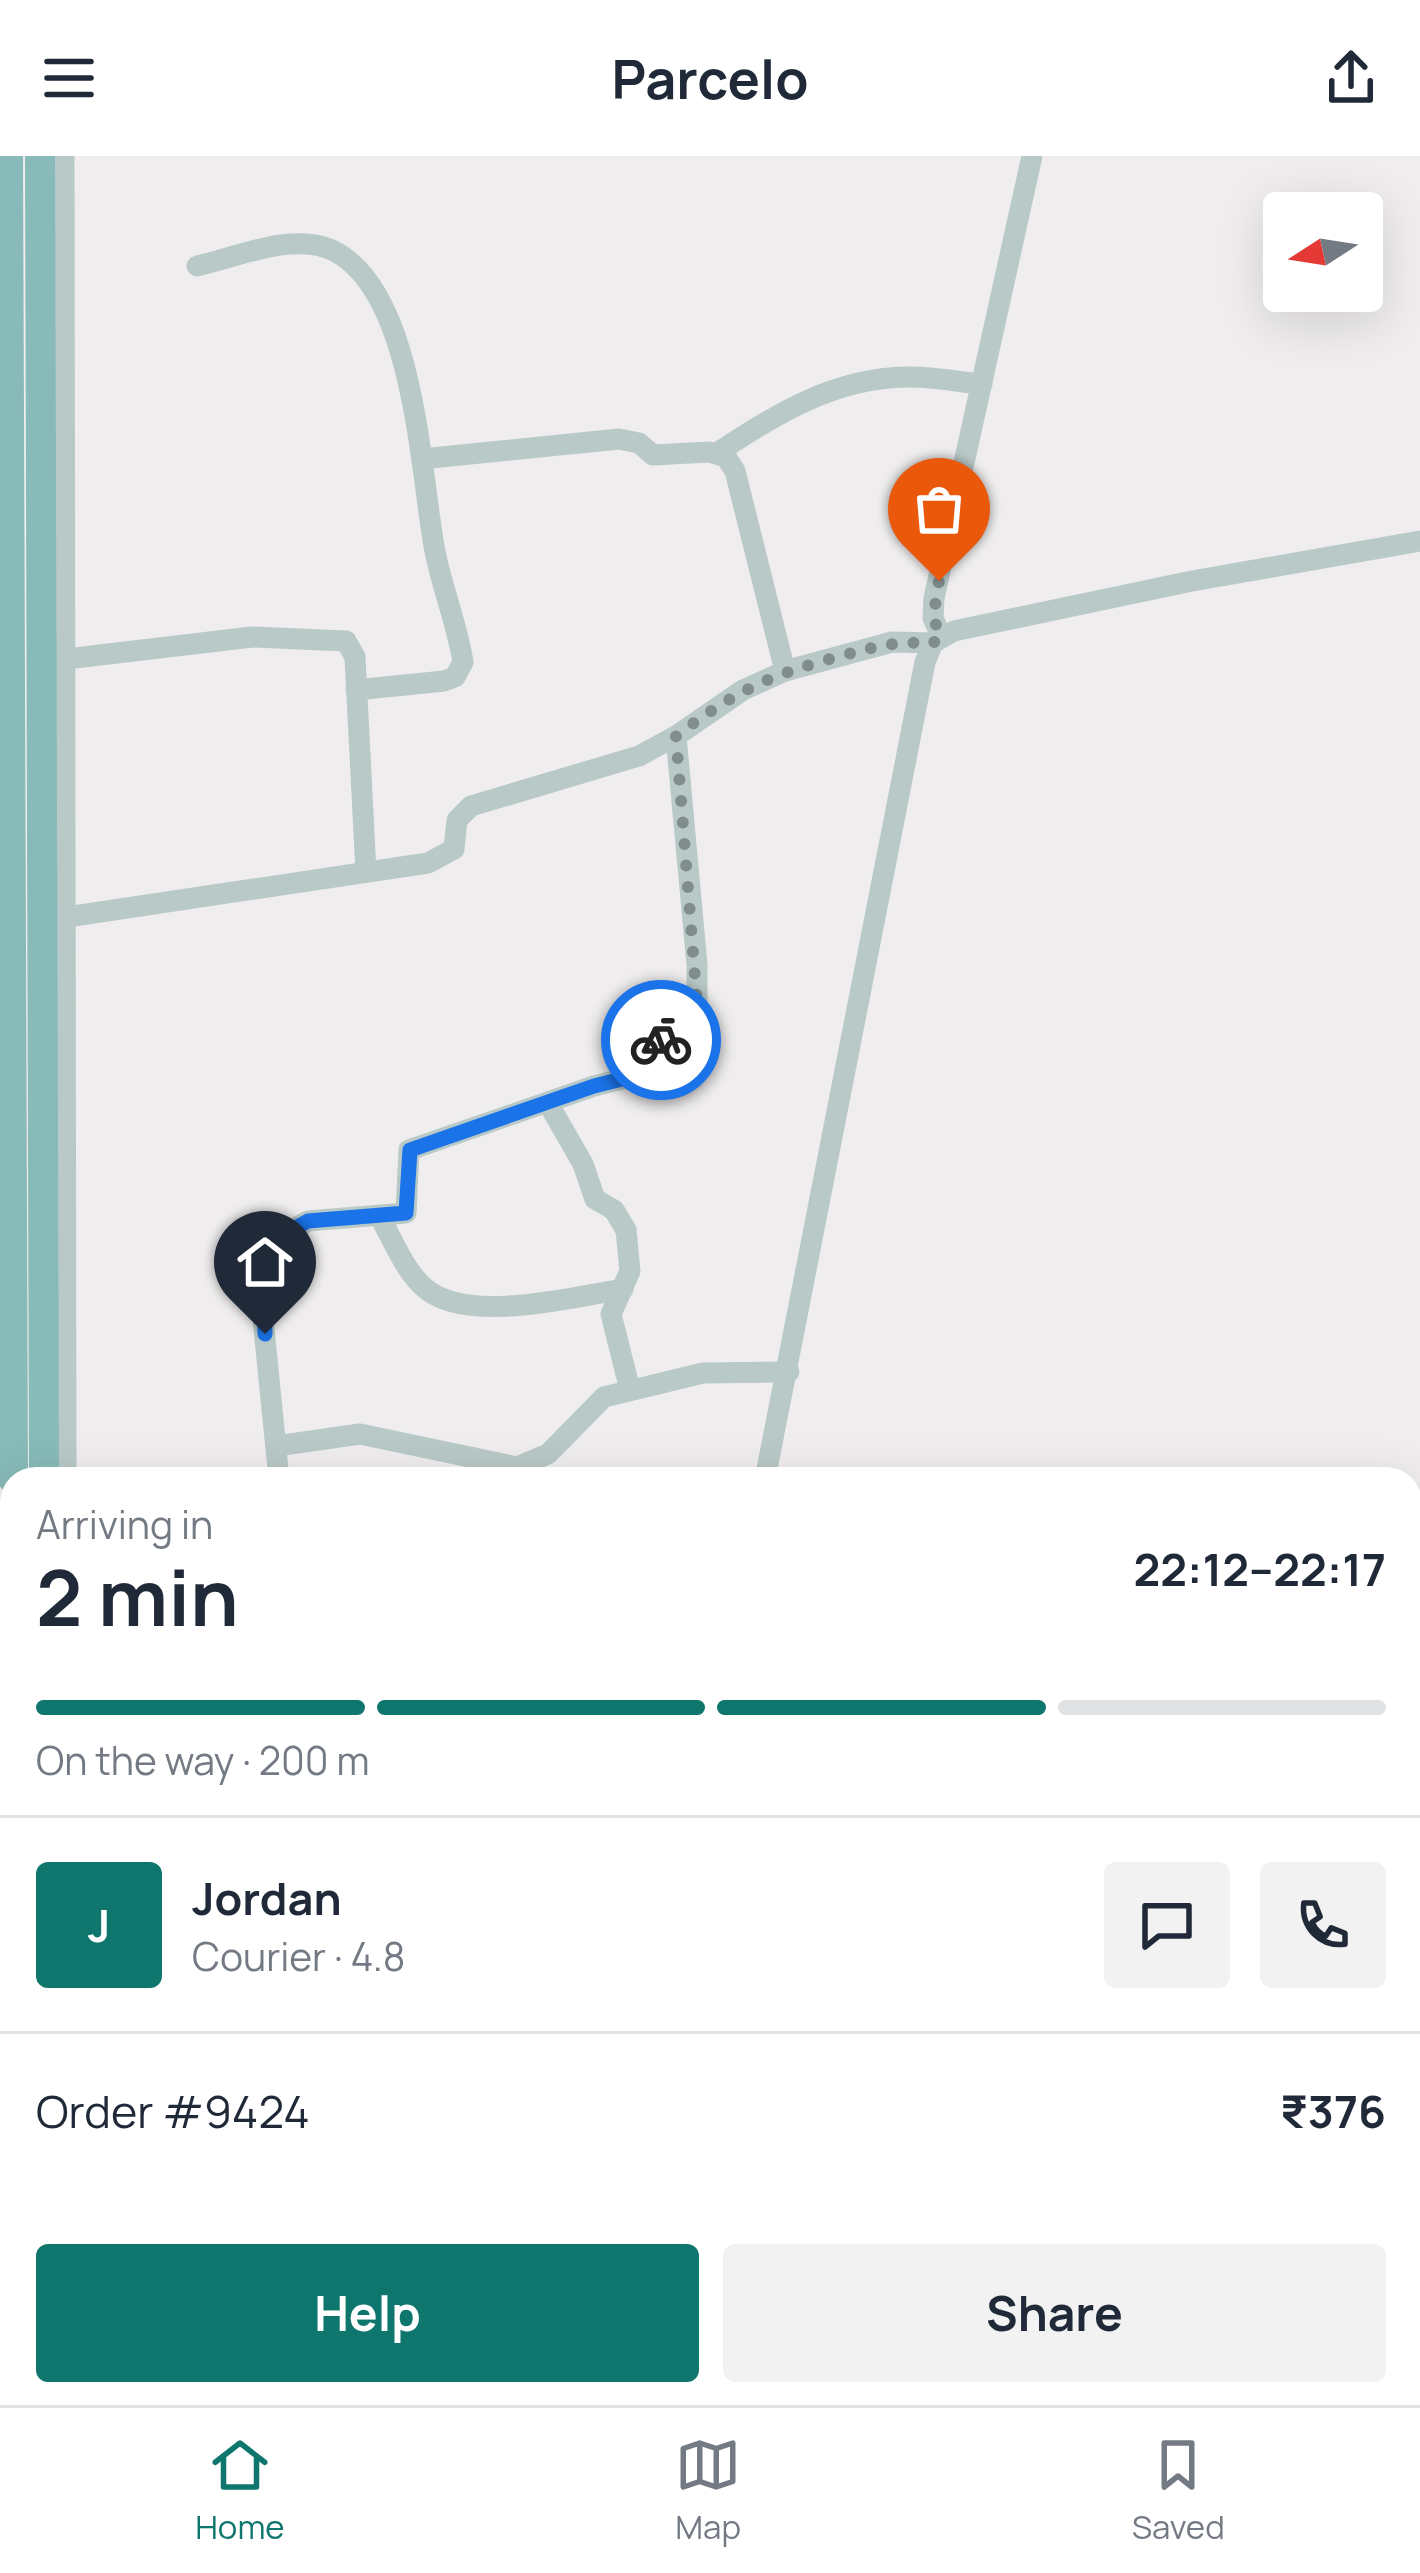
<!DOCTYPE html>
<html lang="en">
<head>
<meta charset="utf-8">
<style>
  body { margin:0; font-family:Manrope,sans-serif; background:#f2f2f3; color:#1f2937; height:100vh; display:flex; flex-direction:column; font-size:45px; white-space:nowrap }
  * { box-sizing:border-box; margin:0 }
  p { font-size:39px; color:#747a83 }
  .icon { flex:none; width:66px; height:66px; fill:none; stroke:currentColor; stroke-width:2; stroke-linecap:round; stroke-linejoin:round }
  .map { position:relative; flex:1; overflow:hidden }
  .side { position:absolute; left:0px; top:1311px; width:1422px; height:939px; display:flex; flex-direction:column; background:#fff; border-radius:36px 36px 0 0; box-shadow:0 12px 48px #0002 }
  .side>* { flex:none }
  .needle { width:78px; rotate:258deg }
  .fabs { position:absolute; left:1263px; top:36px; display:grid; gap:24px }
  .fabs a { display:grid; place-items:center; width:120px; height:120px; border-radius:12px; background:#fff; box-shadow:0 12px 48px #0002; font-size:60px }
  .pin { position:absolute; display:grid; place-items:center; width:102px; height:102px; color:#fff; margin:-123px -51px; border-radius:50% 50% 50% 0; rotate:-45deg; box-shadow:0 0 12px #0007 }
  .pin .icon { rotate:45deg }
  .courier { position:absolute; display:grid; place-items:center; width:120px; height:120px; margin:-60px; border:9px solid #1a73e8; border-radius:50%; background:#fff; color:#222; box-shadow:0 3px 15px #0007 }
  .headline em { font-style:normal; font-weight:700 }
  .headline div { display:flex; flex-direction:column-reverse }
  .headline { display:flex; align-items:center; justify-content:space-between; height:204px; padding:0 36px }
  h1 { font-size:78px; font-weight:700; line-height:90px }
  .bar { display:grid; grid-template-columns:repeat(4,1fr); gap:18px 12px; align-content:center; height:144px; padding:0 36px }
  .bar i { height:15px; border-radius:9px; background:#e0e1e3 }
  .bar .on { background:#0f766e }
  .bar p { grid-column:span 4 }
  .line { display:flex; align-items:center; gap:30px; padding:0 36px; border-top:3px solid #e0e1e3 }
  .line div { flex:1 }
  .round { display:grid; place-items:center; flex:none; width:126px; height:126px; border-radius:12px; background:#f2f2f3 }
  .cta { display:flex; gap:24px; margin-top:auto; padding:24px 36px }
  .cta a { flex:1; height:138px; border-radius:12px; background:#0f766e; color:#fff; font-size:48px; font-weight:700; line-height:138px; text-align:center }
  .cta a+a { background:#f2f2f3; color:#1f2937 }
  header { display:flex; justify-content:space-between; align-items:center; height:156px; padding:0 36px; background:#fff; font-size:54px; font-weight:700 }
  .dock { display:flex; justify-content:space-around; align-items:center; height:168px; border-top:3px solid #e0e1e3; background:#fff; font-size:33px; color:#747a83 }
  .dock a { display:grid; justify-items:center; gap:6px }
  .dock .on { color:#0f766e }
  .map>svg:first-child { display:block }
</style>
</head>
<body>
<header><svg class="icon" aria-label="menu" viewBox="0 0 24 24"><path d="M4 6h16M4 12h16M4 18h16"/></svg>Parcelo<svg class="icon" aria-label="share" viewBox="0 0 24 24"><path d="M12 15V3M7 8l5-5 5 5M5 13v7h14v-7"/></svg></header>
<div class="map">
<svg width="1420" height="2249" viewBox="0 0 1420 2249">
  <rect width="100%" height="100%" fill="#efedee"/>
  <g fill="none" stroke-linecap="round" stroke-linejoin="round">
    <!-- minor -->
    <g stroke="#b9c9c8" stroke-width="21">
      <path d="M64,0L66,1323"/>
      <path d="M197,110C237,101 293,76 332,94C414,133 420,312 434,390C441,430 457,467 463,506L455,521L444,525L356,534"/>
      <path d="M717,297C777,258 833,222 907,221C932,220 957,226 982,228"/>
      <path d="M422,303L619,283L639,287L653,299L709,296L726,301L735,315L785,515"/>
      <path d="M941,480L933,462L934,442L1032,0"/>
      <path d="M66,503L252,481L346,485L355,501L366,716"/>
      <path d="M67,761L428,707L454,693L457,664L471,650L639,600L676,580L743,534L785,515L892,486L933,487"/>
      <path d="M548,947L583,1008L595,1043L614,1054L626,1074L630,1115L611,1158L630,1234"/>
      <path d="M380,1061C393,1084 405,1116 426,1133C468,1168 573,1141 623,1133"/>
      <path d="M276,1290L360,1278L517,1311L548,1298L604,1241L703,1217L789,1216"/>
      <path d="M279,1323L262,1153L264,1144L289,1120L299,1070L308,1065L406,1057L409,994L594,930L650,916L661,905L663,871L691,858L697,847V809L676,580"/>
      <path d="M765,1323L925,506L933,487L954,475L1192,425L1420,385"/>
      <path d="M1410,1355L1420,1347"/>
      <path d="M1410,1682L1420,1675"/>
      <path d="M1410,1851H1420"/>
      <path d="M1410,1928L1420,1927"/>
      <path d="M0,2047L12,2167"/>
      <path d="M19,2238L20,2249"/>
      <path d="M120,2238L121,2249"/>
      <path d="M412,2238V2249"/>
      <path d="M698,2249V2238"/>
    </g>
    <!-- highway -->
    <g stroke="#87bab8" stroke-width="30">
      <path d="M8,0L13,1323"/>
      <path d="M40,0L44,1323"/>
      <path d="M51,2238L52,2249"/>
      <path d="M88,2238L89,2249"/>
    </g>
  </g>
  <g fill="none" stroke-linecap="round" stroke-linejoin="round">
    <!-- done -->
    <path stroke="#818d8c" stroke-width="12" stroke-dasharray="0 21.6" d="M661,884L663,871L691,858L697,847L676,580C736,535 769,519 841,500C873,491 899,484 932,488L941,480L933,462L939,425"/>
    <!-- route -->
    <path stroke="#1a73e8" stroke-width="15" d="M265,1178L264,1144L290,1120L299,1070L308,1065L406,1057L410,994L594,930L650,916L661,905V884"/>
  </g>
</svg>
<div class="fabs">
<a><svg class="needle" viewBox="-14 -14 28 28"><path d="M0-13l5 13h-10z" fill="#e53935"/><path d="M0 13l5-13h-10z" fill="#747a83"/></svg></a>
</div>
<div class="pin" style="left:939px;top:425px;background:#ea580c"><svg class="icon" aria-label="bag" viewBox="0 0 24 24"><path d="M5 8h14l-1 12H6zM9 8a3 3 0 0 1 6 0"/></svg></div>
<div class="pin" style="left:265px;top:1178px;background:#1f2937"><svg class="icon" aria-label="home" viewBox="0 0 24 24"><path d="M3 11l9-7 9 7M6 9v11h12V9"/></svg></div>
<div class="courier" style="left:661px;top:884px"><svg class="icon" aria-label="bike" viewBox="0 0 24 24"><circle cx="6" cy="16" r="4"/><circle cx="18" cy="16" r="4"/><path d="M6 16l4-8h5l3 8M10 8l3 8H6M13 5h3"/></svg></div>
<section class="side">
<div class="headline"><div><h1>2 min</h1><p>Arriving in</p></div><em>22:12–22:17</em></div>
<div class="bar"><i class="on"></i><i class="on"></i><i class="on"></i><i></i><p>On the way · 200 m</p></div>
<div class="line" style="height:216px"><b class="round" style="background:#0f766e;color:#fff">J</b><div><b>Jordan</b><p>Courier · 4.8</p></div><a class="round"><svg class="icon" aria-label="chat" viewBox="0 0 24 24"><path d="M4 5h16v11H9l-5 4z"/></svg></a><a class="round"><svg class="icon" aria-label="phone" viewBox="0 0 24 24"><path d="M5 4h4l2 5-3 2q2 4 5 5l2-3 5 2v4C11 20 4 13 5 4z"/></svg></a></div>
<div class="line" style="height:156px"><div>Order #9424</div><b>₹376</b></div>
<div class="cta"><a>Help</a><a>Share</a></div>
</section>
</div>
<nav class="dock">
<a class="on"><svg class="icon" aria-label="home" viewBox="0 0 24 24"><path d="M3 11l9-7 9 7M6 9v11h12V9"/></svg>Home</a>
<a><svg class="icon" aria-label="map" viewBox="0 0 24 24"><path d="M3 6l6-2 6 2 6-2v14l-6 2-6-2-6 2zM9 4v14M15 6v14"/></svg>Map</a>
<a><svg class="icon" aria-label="saved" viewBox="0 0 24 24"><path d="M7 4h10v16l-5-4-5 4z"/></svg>Saved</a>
</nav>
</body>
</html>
